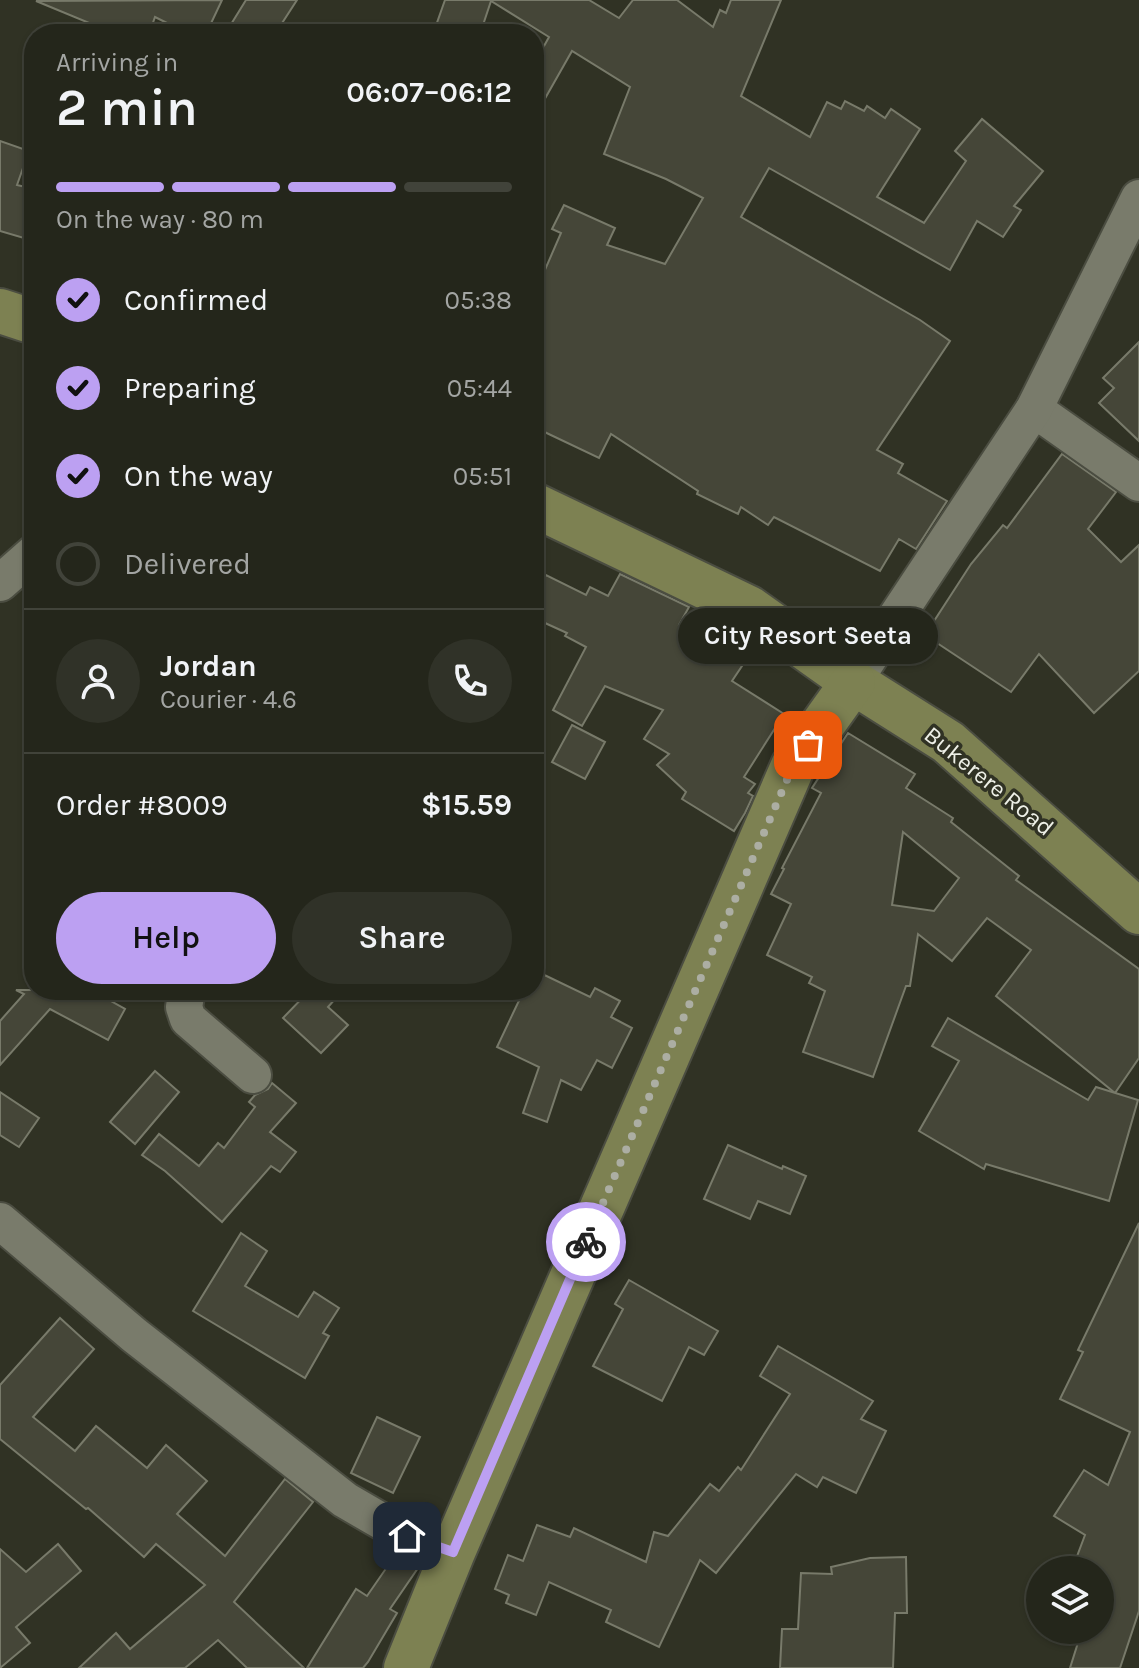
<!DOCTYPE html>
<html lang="en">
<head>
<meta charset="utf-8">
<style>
  body { margin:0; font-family:Karla,sans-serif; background:#303228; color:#f1f3f6; height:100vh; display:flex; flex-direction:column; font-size:30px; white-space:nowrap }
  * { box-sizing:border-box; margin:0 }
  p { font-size:26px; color:#a3a5a3 }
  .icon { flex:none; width:44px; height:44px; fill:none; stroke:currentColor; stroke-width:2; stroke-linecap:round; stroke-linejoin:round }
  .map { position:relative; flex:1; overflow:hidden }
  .sheet { position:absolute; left:24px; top:24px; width:520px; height:976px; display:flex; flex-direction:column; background:#24261b; border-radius:32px; box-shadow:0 2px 6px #0004,0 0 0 2px #41433a }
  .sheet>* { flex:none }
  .buttons { position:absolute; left:1026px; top:1556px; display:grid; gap:16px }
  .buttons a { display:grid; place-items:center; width:88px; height:88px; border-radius:50%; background:#24261b; box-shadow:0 2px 6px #0004,0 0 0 2px #41433a; font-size:40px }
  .pin { position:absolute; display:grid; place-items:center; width:68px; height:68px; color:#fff; margin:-34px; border-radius:16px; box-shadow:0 4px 12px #0006 }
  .courier { position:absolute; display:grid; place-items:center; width:80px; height:80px; margin:-40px; border:6px solid #bca0f2; border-radius:50%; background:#fff; color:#222; box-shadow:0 2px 10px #0007 }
  .bubble { position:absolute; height:56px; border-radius:28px; background:#24261b; box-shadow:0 2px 6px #0004,0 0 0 2px #41433a; font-size:26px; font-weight:600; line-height:56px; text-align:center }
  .headline em { font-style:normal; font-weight:600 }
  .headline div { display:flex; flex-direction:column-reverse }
  .headline { display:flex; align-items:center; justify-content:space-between; height:136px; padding:0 32px }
  h1 { font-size:52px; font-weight:600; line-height:60px }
  .bar { display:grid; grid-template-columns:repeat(4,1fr); gap:12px 8px; align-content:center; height:96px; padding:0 32px }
  .bar i { height:10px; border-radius:6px; background:#41433a }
  .bar .current { background:#bca0f2 }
  .bar p { grid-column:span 4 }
  .line { display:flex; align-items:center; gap:20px; padding:0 32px; border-top:2px solid #41433a }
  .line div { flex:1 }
  .round { display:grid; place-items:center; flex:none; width:84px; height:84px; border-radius:42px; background:#303228 }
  ol { padding:0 32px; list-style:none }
  li { display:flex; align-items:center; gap:24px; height:88px }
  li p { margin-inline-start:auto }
  li .icon { padding:8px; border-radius:50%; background:#bca0f2; color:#111; stroke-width:4 }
  li:last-child { color:#a3a5a3 }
  li i { width:44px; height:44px; border:4px solid #41433a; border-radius:50% }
  .cta { display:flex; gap:16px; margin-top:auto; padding:16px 32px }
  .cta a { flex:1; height:92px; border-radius:48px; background:#bca0f2; color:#111; font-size:32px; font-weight:600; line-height:92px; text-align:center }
  .cta a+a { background:#303228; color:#f1f3f6 }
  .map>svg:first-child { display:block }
</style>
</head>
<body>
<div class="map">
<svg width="1139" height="1668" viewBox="0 0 1139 1668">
  <rect width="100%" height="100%" fill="#303224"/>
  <!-- building -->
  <g fill="#454638" stroke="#787a6a" stroke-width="2" fill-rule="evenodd">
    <path d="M222,0L206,34H189L155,17L149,34H96L99,27L36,1Z"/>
    <path d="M246,0H297L275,34H225Z"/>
    <path d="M445,0H589L619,18L633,0H677L713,27L720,10L726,13L731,0H781L741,96L810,137L827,102L841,109L845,101L864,111L867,106L885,118L891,109L920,129L877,197L924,223L966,161L955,151L982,119L1043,171L1014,206L1021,210L1003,237L977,221L950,270L769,168L741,217L920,320L950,341L877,450L903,464L898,473L947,501L916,549L899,539L880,571L774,517L768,525L741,507L738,514L697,494L698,491L611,434L599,458L534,427V295L561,233L552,229L564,205L615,228L607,245L665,264L703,198L666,179L604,154L630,87L572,51L534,118V64L549,37L491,1L480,34H433Z"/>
    <path d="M0,141L29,151L17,185L34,189V241L0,231Z"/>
    <path d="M1139,342V441L1099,403L1114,388L1103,378Z"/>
    <path d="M1062,454L1116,492L1088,529L1121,562L1139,545V671L1094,713L1039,654L1011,692L925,635L971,564L1003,525L1007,528Z"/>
    <path d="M620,574L689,607L679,625L742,666L732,681L784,714L744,777L755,784L748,793L753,796L745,813L734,831L682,799L686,792L657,765L669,754L644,739L663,710L605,686L582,726L553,710L586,647L565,636L567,633L534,618V599L546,575L586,595L590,587L608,596Z"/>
    <path d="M572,725L605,742L585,779L552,762Z"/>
    <path d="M848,733L915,774L906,788L953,818L951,822L1019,876L1016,880L1139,969V1058L1115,1093L996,996L1031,950L987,918L952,961L918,934L910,986H906L873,1077L803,1052L825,991L809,983L812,977L767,955L791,904L771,894L784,869L782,868L821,793L812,788ZM903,832L959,878L934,911L892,905Z"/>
    <path d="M534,970L590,997L595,988L620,1001L611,1017L632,1028L612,1068L597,1060L581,1090L561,1080L547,1122L523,1113L539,1067L497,1047L524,990H534Z"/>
    <path d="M16,990H91L125,1009L108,1040L50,1009L0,1065V1021L24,994Z"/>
    <path d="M310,990H343L328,1007L348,1025L321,1053L283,1018Z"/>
    <path d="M948,1018L1088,1100L1096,1087L1138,1100L1109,1201L986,1164L984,1169L919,1131L959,1061L932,1046Z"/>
    <path d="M155,1071L179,1092L135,1144L110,1122Z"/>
    <path d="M272,1083L296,1103L270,1132L296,1152L280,1172L271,1166L222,1222L165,1171L142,1155L159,1134L199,1166L218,1143L224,1148L255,1107L249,1102L255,1095L268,1089Z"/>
    <path d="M0,1092L39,1118L19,1147L0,1135Z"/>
    <path d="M728,1145L782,1169L783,1166L806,1176L790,1214L758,1201L750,1219L704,1199Z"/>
    <path d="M1139,1223V1611L1120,1668H1070L1082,1630H1100V1570H1081L1073,1567L1085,1535L1054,1516L1084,1470L1108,1485L1130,1432L1060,1399L1083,1352L1078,1350Z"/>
    <path d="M241,1233L267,1251L245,1286L298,1317L314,1292L339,1308L323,1333L329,1336L305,1378L193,1311Z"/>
    <path d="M629,1280L718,1331L704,1355L689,1347L662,1401L593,1366L623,1309L615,1304Z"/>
    <path d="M60,1318L94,1349L33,1417L75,1451L96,1426L147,1468L166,1445L207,1481L177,1514L225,1556L285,1479L313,1502L234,1602L304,1668H247L218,1640L185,1668H79L116,1633L130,1649L205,1585L156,1544L144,1557L88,1508L86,1509L0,1439V1385Z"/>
    <path d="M778,1346L873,1401L861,1419L886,1431L856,1493L823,1477L817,1487L796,1474L716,1573L700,1560L659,1647L606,1622L611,1610L549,1582L536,1615L506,1603L509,1595L495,1589L508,1555L523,1561L537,1525L570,1537L574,1528L646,1562L654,1532L668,1536L710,1484L719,1491L738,1467L741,1470L790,1394L760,1376Z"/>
    <path d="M377,1417L420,1437L393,1493L351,1473Z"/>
    <path d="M58,1544L81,1571L16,1627L30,1643L0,1668V1549L26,1572Z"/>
    <path d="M396,1554L418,1568L390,1609L397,1613L368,1662L363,1668H307L356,1589L367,1596Z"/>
    <path d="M906,1557L907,1613H895L893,1668H780L782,1629H798L801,1573L832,1574L831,1567L870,1558Z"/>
  </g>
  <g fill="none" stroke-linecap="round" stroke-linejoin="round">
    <!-- street casing -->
    <g stroke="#4b4d41" stroke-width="40">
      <g id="street">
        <path d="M1034,409L1139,483"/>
        <path d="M0,583L34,553"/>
        <path d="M853,682L1034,409L1139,198"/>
        <path d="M187,990L184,1007L188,1019L253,1075"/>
        <path d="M0,1221L134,1335L345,1500L407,1536L453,1552"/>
      </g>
    </g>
    <!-- secondary casing -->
    <g stroke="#4b4d41" stroke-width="48">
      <g id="secondary">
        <path d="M0,311L34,322"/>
        <path d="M534,505L749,608L853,682L948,742L1139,912"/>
        <path d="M406,1668L453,1552L793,766L853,682"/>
      </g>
    </g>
    <!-- street -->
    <use href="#street" stroke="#797b6b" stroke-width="36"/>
    <!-- secondary -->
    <use href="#secondary" stroke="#7d8152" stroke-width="44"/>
  </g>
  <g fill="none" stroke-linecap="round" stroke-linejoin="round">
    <!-- done -->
    <path stroke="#acaea3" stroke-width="8" stroke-dasharray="0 14.4" d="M586,1242L793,766L808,745"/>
    <!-- route -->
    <path stroke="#bca0f2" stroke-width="10" d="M407,1536L453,1552L586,1242"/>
  </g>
  <g text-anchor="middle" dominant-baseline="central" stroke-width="7" stroke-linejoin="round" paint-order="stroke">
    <!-- street labels -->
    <g font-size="24" fill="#eef0e7" stroke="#303224">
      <text transform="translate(989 781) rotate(39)">Bukerere Road</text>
    </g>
  </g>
</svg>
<div class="buttons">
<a><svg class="icon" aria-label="layers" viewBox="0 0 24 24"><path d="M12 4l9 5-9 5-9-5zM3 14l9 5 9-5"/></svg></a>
</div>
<div class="pin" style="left:808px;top:745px;background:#ea580c"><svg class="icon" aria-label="bag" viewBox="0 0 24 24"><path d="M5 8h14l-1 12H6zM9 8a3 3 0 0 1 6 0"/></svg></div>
<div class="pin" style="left:407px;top:1536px;background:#1f2937"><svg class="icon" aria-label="home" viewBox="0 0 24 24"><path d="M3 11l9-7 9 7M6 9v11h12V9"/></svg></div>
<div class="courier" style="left:586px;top:1242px"><svg class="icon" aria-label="bike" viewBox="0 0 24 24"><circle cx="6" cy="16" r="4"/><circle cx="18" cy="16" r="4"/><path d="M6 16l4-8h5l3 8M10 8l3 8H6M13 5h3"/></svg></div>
<div class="bubble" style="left:678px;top:608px;width:260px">City Resort Seeta</div>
<section class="sheet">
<div class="headline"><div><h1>2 min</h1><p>Arriving in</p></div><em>06:07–06:12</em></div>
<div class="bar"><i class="current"></i><i class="current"></i><i class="current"></i><i></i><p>On the way · 80 m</p></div>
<ol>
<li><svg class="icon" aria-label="check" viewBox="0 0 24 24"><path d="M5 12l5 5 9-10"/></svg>Confirmed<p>05:38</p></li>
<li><svg class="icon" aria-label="check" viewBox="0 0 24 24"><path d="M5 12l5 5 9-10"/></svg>Preparing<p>05:44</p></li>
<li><svg class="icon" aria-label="check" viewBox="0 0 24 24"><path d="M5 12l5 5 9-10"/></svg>On the way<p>05:51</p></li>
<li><i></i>Delivered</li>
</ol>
<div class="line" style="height:144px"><a class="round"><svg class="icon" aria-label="person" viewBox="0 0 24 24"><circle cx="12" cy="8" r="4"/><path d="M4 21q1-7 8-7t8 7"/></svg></a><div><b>Jordan</b><p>Courier · 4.6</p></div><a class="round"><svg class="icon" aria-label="phone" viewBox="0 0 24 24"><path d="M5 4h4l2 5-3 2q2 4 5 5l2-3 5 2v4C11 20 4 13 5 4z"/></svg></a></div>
<div class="line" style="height:104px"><div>Order #8009</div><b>$15.59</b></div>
<div class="cta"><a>Help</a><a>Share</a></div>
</section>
</div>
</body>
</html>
